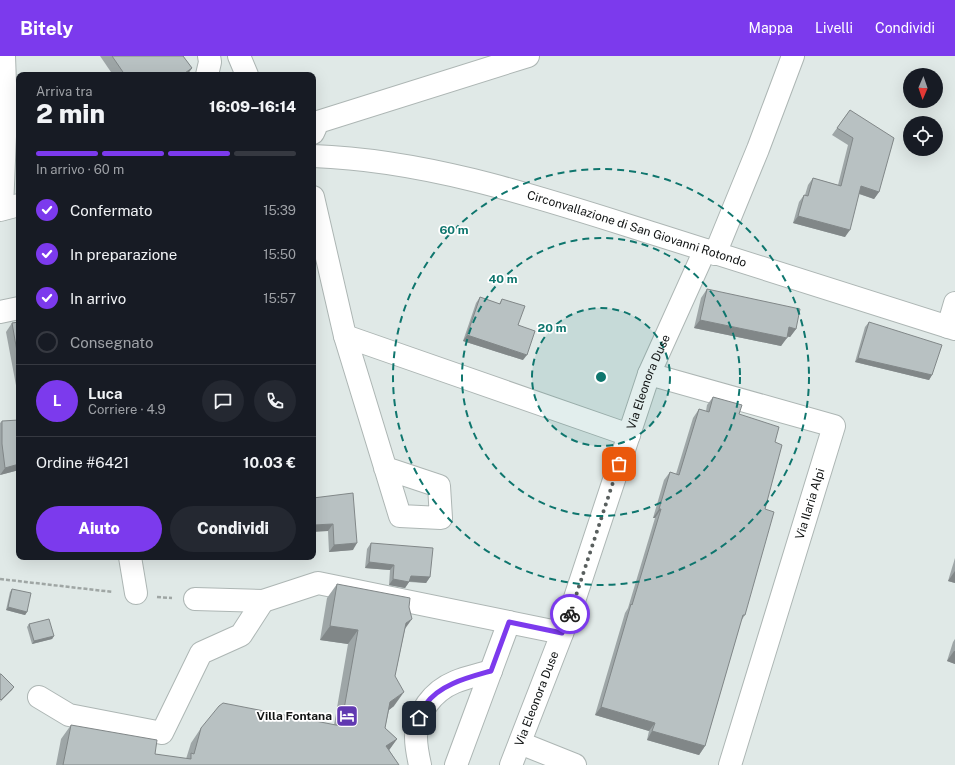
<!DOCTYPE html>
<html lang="it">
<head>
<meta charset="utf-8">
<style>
  body { margin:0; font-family:"Public Sans",sans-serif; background:#242831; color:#f1f3f6; height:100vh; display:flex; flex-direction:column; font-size:15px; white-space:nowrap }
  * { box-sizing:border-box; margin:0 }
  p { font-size:13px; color:#9ea1a6 }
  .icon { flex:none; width:22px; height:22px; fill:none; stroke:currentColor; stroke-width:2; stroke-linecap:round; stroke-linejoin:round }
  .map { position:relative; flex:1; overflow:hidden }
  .panel { position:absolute; left:16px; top:16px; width:300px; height:488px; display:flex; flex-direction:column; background:#171b24; border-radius:8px; box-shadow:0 4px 16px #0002 }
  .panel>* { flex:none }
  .needle { width:26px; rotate:182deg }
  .buttons { position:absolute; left:903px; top:12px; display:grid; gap:8px }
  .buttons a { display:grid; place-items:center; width:40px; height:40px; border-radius:50%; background:#171b24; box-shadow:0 4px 16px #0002; font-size:20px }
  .pin { position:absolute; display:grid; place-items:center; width:34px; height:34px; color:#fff; margin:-17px; border-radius:8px; box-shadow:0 2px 6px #0006 }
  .courier { position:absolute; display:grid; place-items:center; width:40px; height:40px; margin:-20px; border:3px solid #7c3aed; border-radius:50%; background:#fff; color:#222; box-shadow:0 1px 5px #0007 }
  .overview em { font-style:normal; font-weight:800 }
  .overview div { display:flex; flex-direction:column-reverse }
  .overview { display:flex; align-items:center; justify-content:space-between; height:68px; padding:0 20px }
  h1 { font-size:26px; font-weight:800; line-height:30px }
  .bar { display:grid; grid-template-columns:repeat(4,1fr); gap:6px 4px; align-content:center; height:48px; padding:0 20px }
  .bar i { height:5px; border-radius:3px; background:#363941 }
  .bar .selected { background:#7c3aed }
  .bar p { grid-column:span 4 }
  .line { display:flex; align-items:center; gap:10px; padding:0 20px; border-top:1px solid #363941 }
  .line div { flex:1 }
  .round { display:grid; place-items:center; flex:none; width:42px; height:42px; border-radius:21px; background:#242831 }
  ol { padding:0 20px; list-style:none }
  li { display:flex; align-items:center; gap:12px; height:44px }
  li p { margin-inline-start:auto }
  li .icon { padding:4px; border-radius:50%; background:#7c3aed; color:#fff; stroke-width:4 }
  li:last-child { color:#9ea1a6 }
  li i { width:22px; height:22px; border:2px solid #363941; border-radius:50% }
  .primary-button { display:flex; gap:8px; margin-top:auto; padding:8px 20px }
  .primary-button a { flex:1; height:46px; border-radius:24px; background:#7c3aed; color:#fff; font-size:16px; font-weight:800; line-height:46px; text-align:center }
  .primary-button a+a { background:#242831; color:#f1f3f6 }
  header { display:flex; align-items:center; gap:24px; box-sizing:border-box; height:56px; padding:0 20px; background:#7c3aed; color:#fff }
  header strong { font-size:19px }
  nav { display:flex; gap:22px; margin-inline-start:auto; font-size:14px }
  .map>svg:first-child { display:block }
</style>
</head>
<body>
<header>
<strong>Bitely</strong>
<nav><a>Mappa</a><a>Livelli</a><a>Condividi</a></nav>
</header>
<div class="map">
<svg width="955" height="709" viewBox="0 0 955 709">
  <rect width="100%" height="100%" fill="#e0e9e7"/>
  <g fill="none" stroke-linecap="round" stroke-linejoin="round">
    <!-- minor casing -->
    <g stroke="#adb6b4" stroke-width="24">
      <g id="minor">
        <path d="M239,0L247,19"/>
        <path d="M207,19L210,6L209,0"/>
        <path d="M313,77L318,66L528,0"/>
        <path d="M313,141L345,280L400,460L441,462L439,430L385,412"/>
        <path d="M2,153L6,56L4,0"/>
        <path d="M715,198L758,93L793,0"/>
        <path d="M0,256L19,252"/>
        <path d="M948,271L955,247"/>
        <path d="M345,280L629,379"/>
        <path d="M649,318L834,370L730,709"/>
        <path d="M130,501L136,537"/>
        <path d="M195,543L263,545L318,527L562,577"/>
        <path d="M39,641L69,659L162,677L201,597L241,579L263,545"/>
        <path d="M520,687L575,709"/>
        <path d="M420,709C418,700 416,690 416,681C416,657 433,635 455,626C467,621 479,619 491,615"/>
        <path d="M456,709L509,566"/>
        <path id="s1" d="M511,709L570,557L649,318L705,194"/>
      </g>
    </g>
    <!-- major casing -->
    <g stroke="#adb6b4" stroke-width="24">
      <g id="major">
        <path id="s2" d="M313,100C430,104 544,143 655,178C755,210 855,242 955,273"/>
        <path d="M0,154L19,149"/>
      </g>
    </g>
    <!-- path -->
    <g stroke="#9fa6a4" stroke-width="2.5" stroke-dasharray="4 2" stroke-linecap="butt">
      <path d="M0,523L113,536"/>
      <path d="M157,541L172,542"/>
    </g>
    <!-- minor -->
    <use href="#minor" stroke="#fff" stroke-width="22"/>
    <!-- major -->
    <use href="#major" stroke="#fff" stroke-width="22"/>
  </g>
  <!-- wall -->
  <g fill="#9ea6a7">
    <path d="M100,0H183L192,12L187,19H113Z"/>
    <path d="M850,54L879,136L874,143L859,138L845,181L793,167L799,146L804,139H805L808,129L813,122L838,129L848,89L832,79Z"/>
    <path d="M707,233L796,273L790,281L787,280L781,290L694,272L701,242Z"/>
    <path d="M480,241L499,248L502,243L518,269L523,304L463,285L476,247Z"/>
    <path d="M19,266V340H18L6,276L12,267Z"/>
    <path d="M869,266L932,319L929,324L855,306L865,271Z"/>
    <path d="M713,341L739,358L775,386L765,453L745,559L741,565L705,690L699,699L647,684L649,675L595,659L625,557L628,552L655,462H653L664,424L670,416L676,418L693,362L699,353L706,355L707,349Z"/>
    <path d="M2,365L19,414L0,419V367Z"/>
    <path d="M313,442L353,494L329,496L328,475Z"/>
    <path d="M371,487L430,521L426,527L409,526L405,532L389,529L390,514L365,512L367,493Z"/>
    <path d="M955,502V527L948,525Z"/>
    <path d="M337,528L405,573L395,620L394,650L389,654L385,672L397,683L389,694L399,709H56L61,683L71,669L155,698L186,703L191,687L201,672L334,669L348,588L320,584L327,542Z"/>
    <path d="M12,533L27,556L25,559L6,554L10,536Z"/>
    <path d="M29,568L54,580L52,583L32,588L27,571Z"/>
    <path d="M955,583V608L947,605L953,586Z"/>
  </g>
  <!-- shaded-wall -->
  <g fill="#818788">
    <path d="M192,12L187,19H182Z"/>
    <path d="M861,130L879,136L874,143L857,137Z"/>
    <path d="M798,160L850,174L845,181L793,167Z"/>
    <path d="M700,264L787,282L781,290L694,272Z"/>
    <path d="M789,271L796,273L790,281L783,280Z"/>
    <path d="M467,279L527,299L523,304L463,285Z"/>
    <path d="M858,302L932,319L929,324L855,306Z"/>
    <path d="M19,408V414L0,419L5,412Z"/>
    <path d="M659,453H661L655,462H653Z"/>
    <path d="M333,468L328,475L313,476V469Z"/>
    <path d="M357,487L353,494L329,496L334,489Z"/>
    <path d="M60,501H96L95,503Z"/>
    <path d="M369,506L394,509L390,514L365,512Z"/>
    <path d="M955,515V527L948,525Z"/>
    <path d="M411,520L430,521L426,527L406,525Z"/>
    <path d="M393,523L409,526L405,532L389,529Z"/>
    <path d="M8,551L27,556L25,559L6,554Z"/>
    <path d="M412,563L402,577L406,567Z"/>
    <path d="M330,570L358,574L348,588L320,584Z"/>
    <path d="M54,580L52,583L32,588L34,585Z"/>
    <path d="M954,595H955V608L947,605Z"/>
    <path d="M14,631L12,634L0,646L1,644Z"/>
    <path d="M404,636L394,650L381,660L390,646Z"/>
    <path d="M601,651L655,667L649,675L595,659Z"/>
    <path d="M652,675L705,690L699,699L647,684Z"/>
    <path d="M397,683L387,697L386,690Z"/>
  </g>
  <!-- building -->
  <g fill="#b8c1c2" stroke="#818788">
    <path d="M112,0H183L192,12L182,19H146L145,18L144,19H125Z"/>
    <path d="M850,54L894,82L879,136L861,130L850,174L798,160L804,139L808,140L813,122L841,130L853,82L837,72Z"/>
    <path d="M707,233L800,253L796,273L789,271L787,282L700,264Z"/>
    <path d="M480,241L500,248L502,243L525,250L518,269L535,275L527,299L467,279Z"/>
    <path d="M19,266V307L12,267Z"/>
    <path d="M869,266L942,289L932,319L858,302Z"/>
    <path d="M713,341L742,349L739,358L779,371L775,386L782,389L765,453L774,456L745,559H743L705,690L652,675L655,667L601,651L631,548L632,549L661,453H659L670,416L679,419L699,353L709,356Z"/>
    <path d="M19,364V408L5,412L2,388V365Z"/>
    <path d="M353,437L357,487L334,489L333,468L313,469V442Z"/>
    <path d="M371,487L433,492L430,521L411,520L409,526L393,523L394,509L369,506Z"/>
    <path d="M337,528L410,542L409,551L412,563L406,567L395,620L404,636L390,646L385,672L397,683L386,690L399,709H63L71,669L157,684L155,698L191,703V697L194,698L201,672L219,650L223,647L341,670L358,574L330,570Z"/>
    <path d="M12,533L31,537L27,556L8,551Z"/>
    <path d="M49,563L54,580L34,585L29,568Z"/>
    <path d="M0,618H1L14,631L1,644L0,643Z"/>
  </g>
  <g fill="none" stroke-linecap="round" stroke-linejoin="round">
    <!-- done -->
    <path stroke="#595f5e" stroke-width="4" stroke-dasharray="0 7.2" d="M570,558L619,408"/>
    <!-- route -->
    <path stroke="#7c3aed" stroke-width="5" d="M419,662C422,658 424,652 426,648C440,628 470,621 491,615L509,566L562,577L570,558"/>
  </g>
  <!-- distance rings -->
  <circle cx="601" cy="321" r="69" fill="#0f766e" fill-opacity=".12"/>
  <g fill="none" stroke="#0f766e" stroke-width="2" stroke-dasharray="7 5">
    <circle cx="601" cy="321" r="69"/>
    <circle cx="601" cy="321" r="139"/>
    <circle cx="601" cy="321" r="208"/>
  </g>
  <!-- icons -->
  <defs>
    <g id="hotel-square" transform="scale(1.15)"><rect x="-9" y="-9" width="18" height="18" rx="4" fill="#6139b1" stroke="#fff"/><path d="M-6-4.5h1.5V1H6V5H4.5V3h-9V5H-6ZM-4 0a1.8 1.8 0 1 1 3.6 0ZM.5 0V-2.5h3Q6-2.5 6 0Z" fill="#fff"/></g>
  </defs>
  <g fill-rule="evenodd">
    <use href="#hotel-square" x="347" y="660"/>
  </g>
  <g text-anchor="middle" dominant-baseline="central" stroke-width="3.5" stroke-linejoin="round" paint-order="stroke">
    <!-- street labels -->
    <g font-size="12" fill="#111414" stroke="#fff">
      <text stroke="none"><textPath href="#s2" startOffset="333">Circonvallazione di San Giovanni Rotondo</textPath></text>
      <text stroke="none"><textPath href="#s1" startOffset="407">Via Eleonora Duse</textPath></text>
      <text transform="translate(810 448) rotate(-73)">Via Ilaria Alpi</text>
      <text stroke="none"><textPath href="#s1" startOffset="71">Via Eleonora Duse</textPath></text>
    </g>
    <!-- poi labels -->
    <g font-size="12" font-weight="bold" fill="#111414" stroke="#fff" text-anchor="end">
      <text x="332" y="660">Villa Fontana</text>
    </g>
  </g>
  <circle cx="601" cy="321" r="6" fill="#0f766e" stroke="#fff" stroke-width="2"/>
  <g font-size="12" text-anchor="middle" font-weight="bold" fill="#0f766e" stroke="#fff" stroke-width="3.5" stroke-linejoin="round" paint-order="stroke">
    <text x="454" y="178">60 m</text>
    <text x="503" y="227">40 m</text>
    <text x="552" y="276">20 m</text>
  </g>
</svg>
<div class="buttons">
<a><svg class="needle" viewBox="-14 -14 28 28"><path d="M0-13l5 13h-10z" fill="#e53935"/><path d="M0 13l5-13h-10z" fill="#9ea1a6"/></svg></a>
<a><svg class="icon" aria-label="locate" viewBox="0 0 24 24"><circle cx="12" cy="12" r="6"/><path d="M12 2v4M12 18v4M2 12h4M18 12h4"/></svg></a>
</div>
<div class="pin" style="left:619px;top:408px;background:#ea580c"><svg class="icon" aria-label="bag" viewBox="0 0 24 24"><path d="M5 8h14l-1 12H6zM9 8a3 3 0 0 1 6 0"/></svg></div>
<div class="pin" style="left:419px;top:662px;background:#1f2937"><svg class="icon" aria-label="home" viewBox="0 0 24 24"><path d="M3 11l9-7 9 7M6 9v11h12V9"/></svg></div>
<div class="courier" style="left:570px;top:558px"><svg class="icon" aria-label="bike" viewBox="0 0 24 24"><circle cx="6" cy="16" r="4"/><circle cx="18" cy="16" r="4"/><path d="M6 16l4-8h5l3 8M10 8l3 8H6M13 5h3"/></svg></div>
<section class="panel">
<div class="overview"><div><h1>2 min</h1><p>Arriva tra</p></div><em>16:09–16:14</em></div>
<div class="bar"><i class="selected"></i><i class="selected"></i><i class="selected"></i><i></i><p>In arrivo · 60 m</p></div>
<ol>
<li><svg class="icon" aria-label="check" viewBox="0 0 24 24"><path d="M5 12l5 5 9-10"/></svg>Confermato<p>15:39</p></li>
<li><svg class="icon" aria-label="check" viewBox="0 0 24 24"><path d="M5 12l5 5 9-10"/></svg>In preparazione<p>15:50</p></li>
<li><svg class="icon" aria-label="check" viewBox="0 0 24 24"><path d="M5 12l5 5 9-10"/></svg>In arrivo<p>15:57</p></li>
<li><i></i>Consegnato</li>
</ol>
<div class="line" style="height:72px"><b class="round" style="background:#7c3aed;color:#fff">L</b><div><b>Luca</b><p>Corriere · 4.9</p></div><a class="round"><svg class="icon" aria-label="chat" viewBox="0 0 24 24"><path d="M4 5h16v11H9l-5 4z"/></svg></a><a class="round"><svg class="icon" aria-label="phone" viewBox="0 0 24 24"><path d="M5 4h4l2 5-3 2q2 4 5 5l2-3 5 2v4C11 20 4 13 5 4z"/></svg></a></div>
<div class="line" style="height:52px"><div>Ordine #6421</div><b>10.03 €</b></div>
<div class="primary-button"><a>Aiuto</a><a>Condividi</a></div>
</section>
</div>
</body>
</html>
